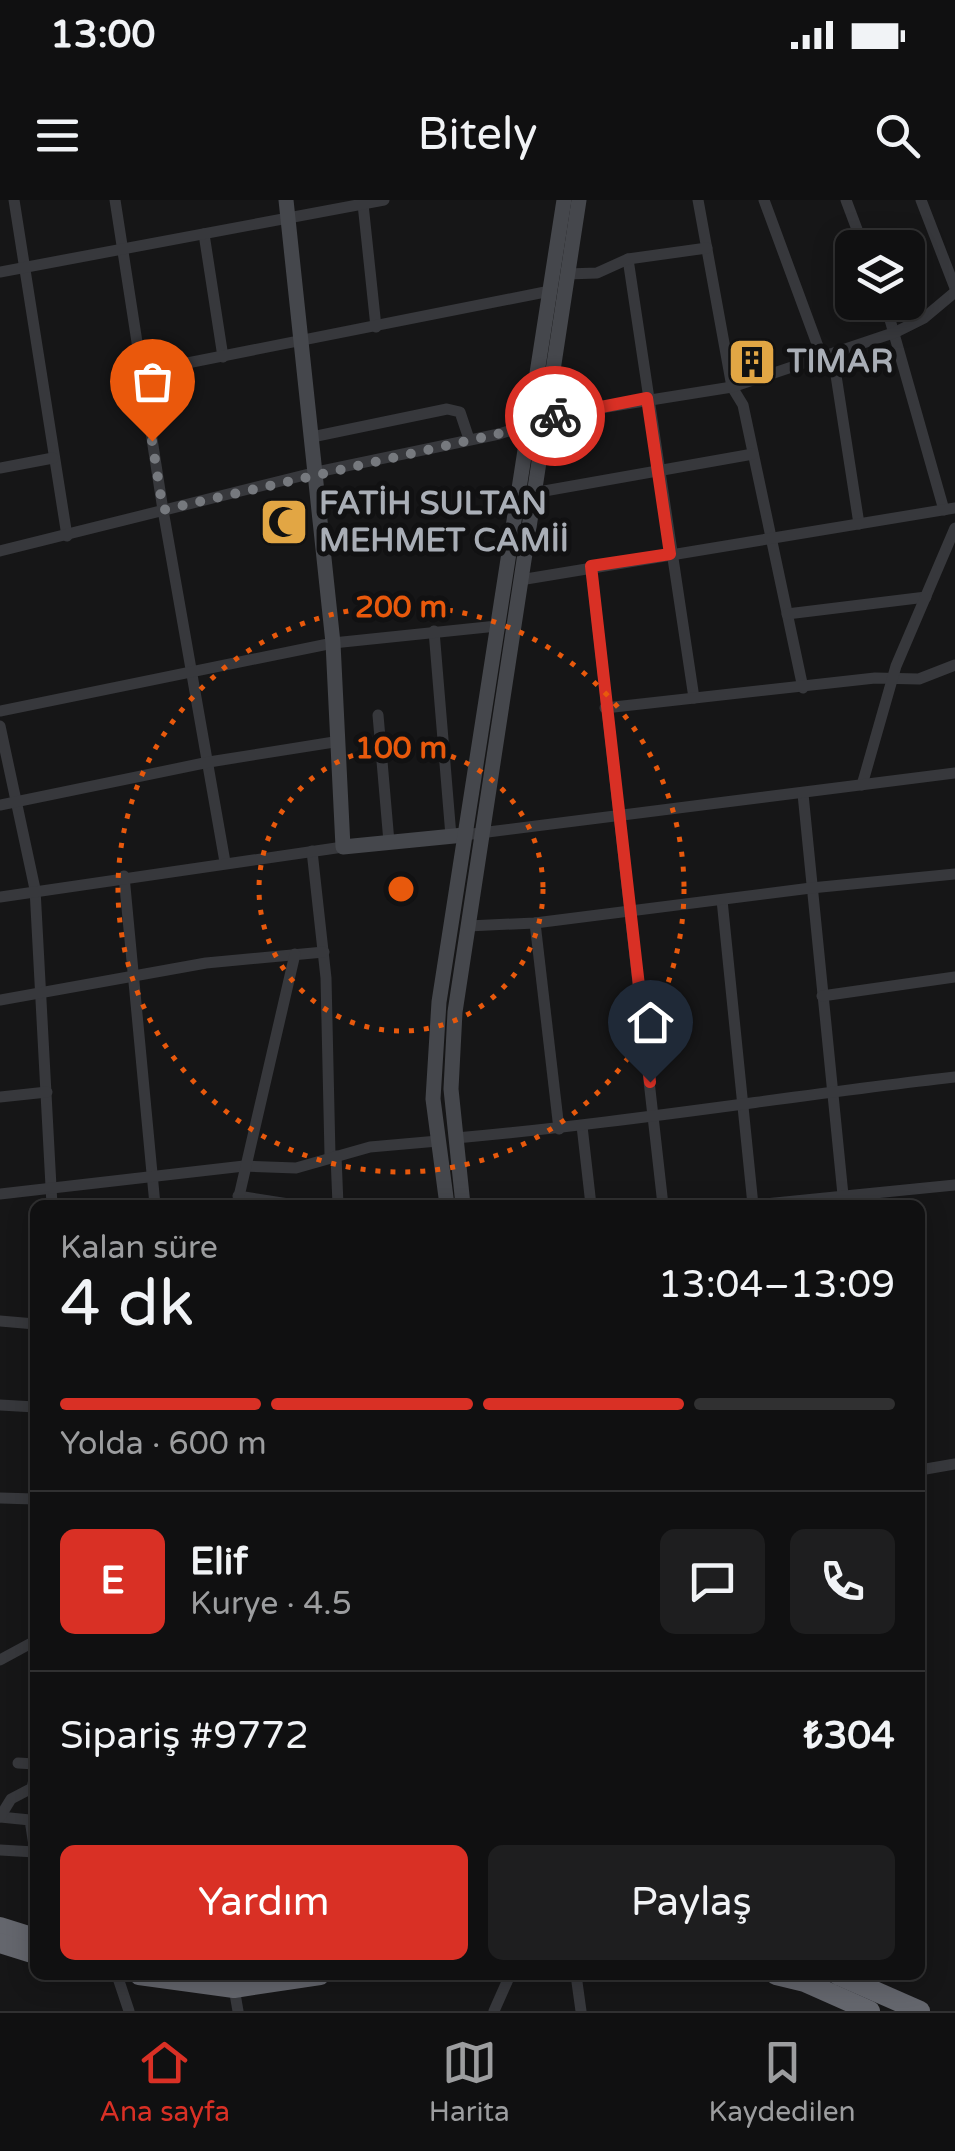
<!DOCTYPE html>
<html lang="tr">
<head>
<meta charset="utf-8">
<style>
  body { margin:0; font-family:"Varela Round",sans-serif; background:#1e1e1f; color:#f1f3f6; height:100vh; display:flex; flex-direction:column; font-size:38px; white-space:nowrap }
  * { box-sizing:border-box; margin:0 }
  p { font-size:32px; color:#9c9d9f }
  .icon { flex:none; width:55px; height:55px; fill:none; stroke:currentColor; stroke-width:2; stroke-linecap:round; stroke-linejoin:round }
  .map { position:relative; flex:1; overflow:hidden }
  .sheet { position:absolute; left:30px; top:1000px; width:895px; height:780px; display:flex; flex-direction:column; background:#101011; border-radius:15px; box-shadow:0 5px 25px #0003,0 0 0 2px #303031 }
  .sheet>* { flex:none }
  .fabs { position:absolute; left:835px; top:30px; display:grid; gap:20px }
  .fabs a { display:grid; place-items:center; width:90px; height:90px; border-radius:15px; background:#101011; box-shadow:0 5px 25px #0003,0 0 0 2px #303031; font-size:50px }
  .pin { position:absolute; display:grid; place-items:center; width:85px; height:85px; color:#fff; margin:-102px -42px; border-radius:50% 50% 50% 0; rotate:-45deg; box-shadow:0 0 10px #0007 }
  .pin .icon { rotate:45deg }
  .courier { position:absolute; display:grid; place-items:center; width:100px; height:100px; margin:-50px; border:8px solid #d93025; border-radius:50%; background:#fff; color:#222; box-shadow:0 2px 12px #0007 }
  .summary em { font-style:normal; font-weight:600 }
  .summary div { display:flex; flex-direction:column-reverse }
  .summary { display:flex; align-items:center; justify-content:space-between; height:170px; padding:0 30px }
  h1 { font-size:65px; font-weight:600; line-height:75px }
  .bar { display:grid; grid-template-columns:repeat(4,1fr); gap:15px 10px; align-content:center; height:120px; padding:0 30px }
  .bar i { height:12px; border-radius:8px; background:#303031 }
  .bar .selected { background:#d93025 }
  .bar p { grid-column:span 4 }
  .line { display:flex; align-items:center; gap:25px; padding:0 30px; border-top:2px solid #303031 }
  .line div { flex:1 }
  .round { display:grid; place-items:center; flex:none; width:105px; height:105px; border-radius:15px; background:#1e1e1f }
  .primary-button { display:flex; gap:20px; margin-top:auto; padding:20px 30px }
  .primary-button a { flex:1; height:115px; border-radius:15px; background:#d93025; color:#fff; font-size:40px; font-weight:600; line-height:115px; text-align:center }
  .primary-button a+a { background:#1e1e1f; color:#f1f3f6 }
  .status { display:flex; justify-content:space-between; align-items:center; height:70px; padding:0 50px; background:#101011; direction:ltr }
  .status svg { height:28px; fill:currentColor }
  header { display:flex; justify-content:space-between; align-items:center; height:130px; padding:0 30px; background:#101011; font-size:45px; font-weight:600 }
  .tab-bar { display:flex; justify-content:space-around; align-items:center; height:140px; border-top:2px solid #303031; background:#101011; font-size:28px; color:#9c9d9f }
  .tab-bar a { display:grid; justify-items:center; gap:5px }
  .tab-bar .selected { color:#d93025 }
  .map>svg:first-child { display:block }
</style>
</head>
<body>
<div class="status"><b>13:00</b><svg viewBox="0 0 49 12"><path d="M0 12V9h3v3zM5 12V6h3v6zM10 12V3h3v9zM15 12V0h3v12zM26 1h20v11H26zM47 4h2v5h-2z"/></svg></div>
<header><svg class="icon" aria-label="menu" viewBox="0 0 24 24"><path d="M4 6h16M4 12h16M4 18h16"/></svg>Bitely<svg class="icon" aria-label="search" viewBox="0 0 24 24"><circle cx="10" cy="10" r="6"/><path d="M15 15l6 6"/></svg></header>
<div class="map">
<svg width="955" height="1811" viewBox="0 0 955 1811">
  <rect width="100%" height="100%" fill="#161617"/>
  <g fill="none" stroke-linecap="round" stroke-linejoin="round">
    <!-- street -->
    <g stroke="#37383c" stroke-width="11">
      <path d="M14,0L67,336"/>
      <path d="M115,0L163,310L225,662"/>
      <path d="M698,0L732,187L743,205L803,488"/>
      <path d="M764,0L823,160"/>
      <path d="M846,0L864,48"/>
      <path d="M921,0L955,88"/>
      <path d="M363,4L376,127"/>
      <path d="M204,34L223,157"/>
      <path d="M628,59L694,498"/>
      <path d="M0,72L384,0"/>
      <path d="M567,74L597,73L628,59L707,48"/>
      <path d="M885,102L944,310"/>
      <path d="M833,156L859,324"/>
      <path d="M142,172L550,91"/>
      <path d="M312,237L447,209L460,212L469,239"/>
      <path d="M0,268L53,258"/>
      <path d="M533,293L753,254"/>
      <path d="M0,351L317,272L499,234L563,214L732,187L896,132L924,118L955,92"/>
      <path d="M591,366L663,1005"/>
      <path d="M520,380L955,308"/>
      <path d="M787,414L926,397"/>
      <path d="M434,431L451,636"/>
      <path d="M605,508L875,478L919,479L955,465"/>
      <path d="M0,511L333,443L497,426"/>
      <path d="M378,515L389,642"/>
      <path d="M0,526L35,689L52,1005"/>
      <path d="M862,585L896,466L955,328"/>
      <path d="M803,594L844,1005"/>
      <path d="M0,605L209,562L334,542"/>
      <path d="M464,635L955,573"/>
      <path d="M312,651L326,778L330,955"/>
      <path d="M124,676L155,1005"/>
      <path d="M0,697L343,647"/>
      <path d="M722,700L753,1005"/>
      <path d="M535,723L559,929"/>
      <path d="M468,726L535,723L811,688L955,674"/>
      <path d="M822,796L955,777"/>
      <path d="M0,800L206,763L324,752"/>
      <path d="M0,897L47,892"/>
      <path d="M582,926L591,1005"/>
      <path d="M456,938C624,923 788,896 955,877"/>
      <path d="M336,956L338,1005"/>
      <path d="M0,994L244,966L296,968L370,947L438,941"/>
      <path d="M238,996L295,1005"/>
      <path d="M237,1005L295,754"/>
      <path d="M755,1005L955,985"/>
      <path d="M0,1121L35,1124"/>
      <path d="M0,1205L35,1207"/>
      <path d="M920,1270L955,1264"/>
      <path d="M0,1298L35,1299"/>
      <path d="M0,1460L35,1441"/>
      <path d="M18,1563L35,1564"/>
      <path d="M0,1617L30,1620L35,1652"/>
      <path d="M0,1617L11,1599L32,1588L35,1575"/>
      <path d="M0,1650L35,1652"/>
      <path d="M117,1775L129,1811"/>
      <path d="M576,1775L581,1811"/>
      <path d="M234,1788L238,1811"/>
      <path d="M494,1811L510,1775"/>
    </g>
    <!-- secondary -->
    <g stroke="#45474c" stroke-width="15">
      <path d="M286,0L333,443L343,647L464,635"/>
      <path d="M447,1005L433,899L439,802L564,0"/>
      <path d="M463,1005L451,889L455,812L579,0"/>
    </g>
    <!-- highway -->
    <g stroke="#64666d" stroke-width="20">
      <path d="M0,1727L35,1738"/>
      <path d="M0,1743L35,1754"/>
      <path d="M139,1775L234,1788L320,1775"/>
      <path d="M776,1775L805,1782L870,1811"/>
      <path d="M838,1775L920,1811"/>
    </g>
  </g>
  <g fill="none" stroke-linecap="round" stroke-linejoin="round">
    <!-- done -->
    <path stroke="#76797e" stroke-width="10" stroke-dasharray="0 18" d="M152,241L163,310L498,234L555,216"/>
    <!-- route -->
    <path stroke="#d93025" stroke-width="12" d="M555,216L647,198L670,354L591,366L650,882"/>
  </g>
  <!-- distance rings -->
  <g fill="none" stroke="#e8590c" stroke-width="5" stroke-dasharray="5 10">
    <circle cx="401" cy="689" r="142"/>
    <circle cx="401" cy="689" r="283"/>
  </g>
  <!-- icons -->
  <defs>
    <g id="building-square" transform="scale(2.5)"><rect x="-9" y="-9" width="18" height="18" rx="4" fill="#e2a644" stroke="#111112"/><path d="M-4-6H4V6H1V3H-1V6H-4ZM-2.5-4.3h1.7v1.8h-1.7ZM.8-4.3h1.7v1.8H.8ZM-2.5-1h1.7V.8h-1.7ZM.8-1h1.7V.8H.8Z" fill="#111"/></g>
    <g id="mosque-square" transform="scale(2.5)"><rect x="-9" y="-9" width="18" height="18" rx="4" fill="#e2a644" stroke="#111112"/><path d="M3.5-4.9A6 6 0 1 0 3.5 4.9A5 5 0 1 1 3.5-4.9Z" fill="#111"/></g>
  </defs>
  <g fill-rule="evenodd">
    <use href="#building-square" x="752" y="162"/>
    <use href="#mosque-square" x="284" y="322"/>
  </g>
  <g text-anchor="middle" dominant-baseline="central" stroke-width="10" stroke-linejoin="round" paint-order="stroke">
    <!-- poi labels -->
    <g font-size="32" font-weight="bold" fill="#a9aeb6" stroke="#111112" text-anchor="start">
      <text x="787" y="162">TIMAR</text>
      <text x="319" y="304">FATİH SULTAN<tspan x="319" dy="37">MEHMET CAMİİ</tspan></text>
    </g>
  </g>
  <circle cx="401" cy="689" r="15" fill="#e8590c" stroke="#111112" stroke-width="5"/>
  <g font-size="30" text-anchor="middle" font-weight="bold" fill="#e8590c" stroke="#111112" stroke-width="10" stroke-linejoin="round" paint-order="stroke">
    <text x="401" y="417">200 m</text>
    <text x="401" y="558">100 m</text>
  </g>
</svg>
<div class="fabs">
<a><svg class="icon" aria-label="layers" viewBox="0 0 24 24"><path d="M12 4l9 5-9 5-9-5zM3 14l9 5 9-5"/></svg></a>
</div>
<div class="pin" style="left:152px;top:241px;background:#ea580c"><svg class="icon" aria-label="bag" viewBox="0 0 24 24"><path d="M5 8h14l-1 12H6zM9 8a3 3 0 0 1 6 0"/></svg></div>
<div class="pin" style="left:650px;top:882px;background:#1f2937"><svg class="icon" aria-label="home" viewBox="0 0 24 24"><path d="M3 11l9-7 9 7M6 9v11h12V9"/></svg></div>
<div class="courier" style="left:555px;top:216px"><svg class="icon" aria-label="bike" viewBox="0 0 24 24"><circle cx="6" cy="16" r="4"/><circle cx="18" cy="16" r="4"/><path d="M6 16l4-8h5l3 8M10 8l3 8H6M13 5h3"/></svg></div>
<section class="sheet">
<div class="summary"><div><h1>4 dk</h1><p>Kalan süre</p></div><em>13:04–13:09</em></div>
<div class="bar"><i class="selected"></i><i class="selected"></i><i class="selected"></i><i></i><p>Yolda · 600 m</p></div>
<div class="line" style="height:180px"><b class="round" style="background:#d93025;color:#fff">E</b><div><b>Elif</b><p>Kurye · 4.5</p></div><a class="round"><svg class="icon" aria-label="chat" viewBox="0 0 24 24"><path d="M4 5h16v11H9l-5 4z"/></svg></a><a class="round"><svg class="icon" aria-label="phone" viewBox="0 0 24 24"><path d="M5 4h4l2 5-3 2q2 4 5 5l2-3 5 2v4C11 20 4 13 5 4z"/></svg></a></div>
<div class="line" style="height:130px"><div>Sipariş #9772</div><b>₺304</b></div>
<div class="primary-button"><a>Yardım</a><a>Paylaş</a></div>
</section>
</div>
<nav class="tab-bar">
<a class="selected"><svg class="icon" aria-label="home" viewBox="0 0 24 24"><path d="M3 11l9-7 9 7M6 9v11h12V9"/></svg>Ana sayfa</a>
<a><svg class="icon" aria-label="map" viewBox="0 0 24 24"><path d="M3 6l6-2 6 2 6-2v14l-6 2-6-2-6 2zM9 4v14M15 6v14"/></svg>Harita</a>
<a><svg class="icon" aria-label="saved" viewBox="0 0 24 24"><path d="M7 4h10v16l-5-4-5 4z"/></svg>Kaydedilen</a>
</nav>
</body>
</html>
